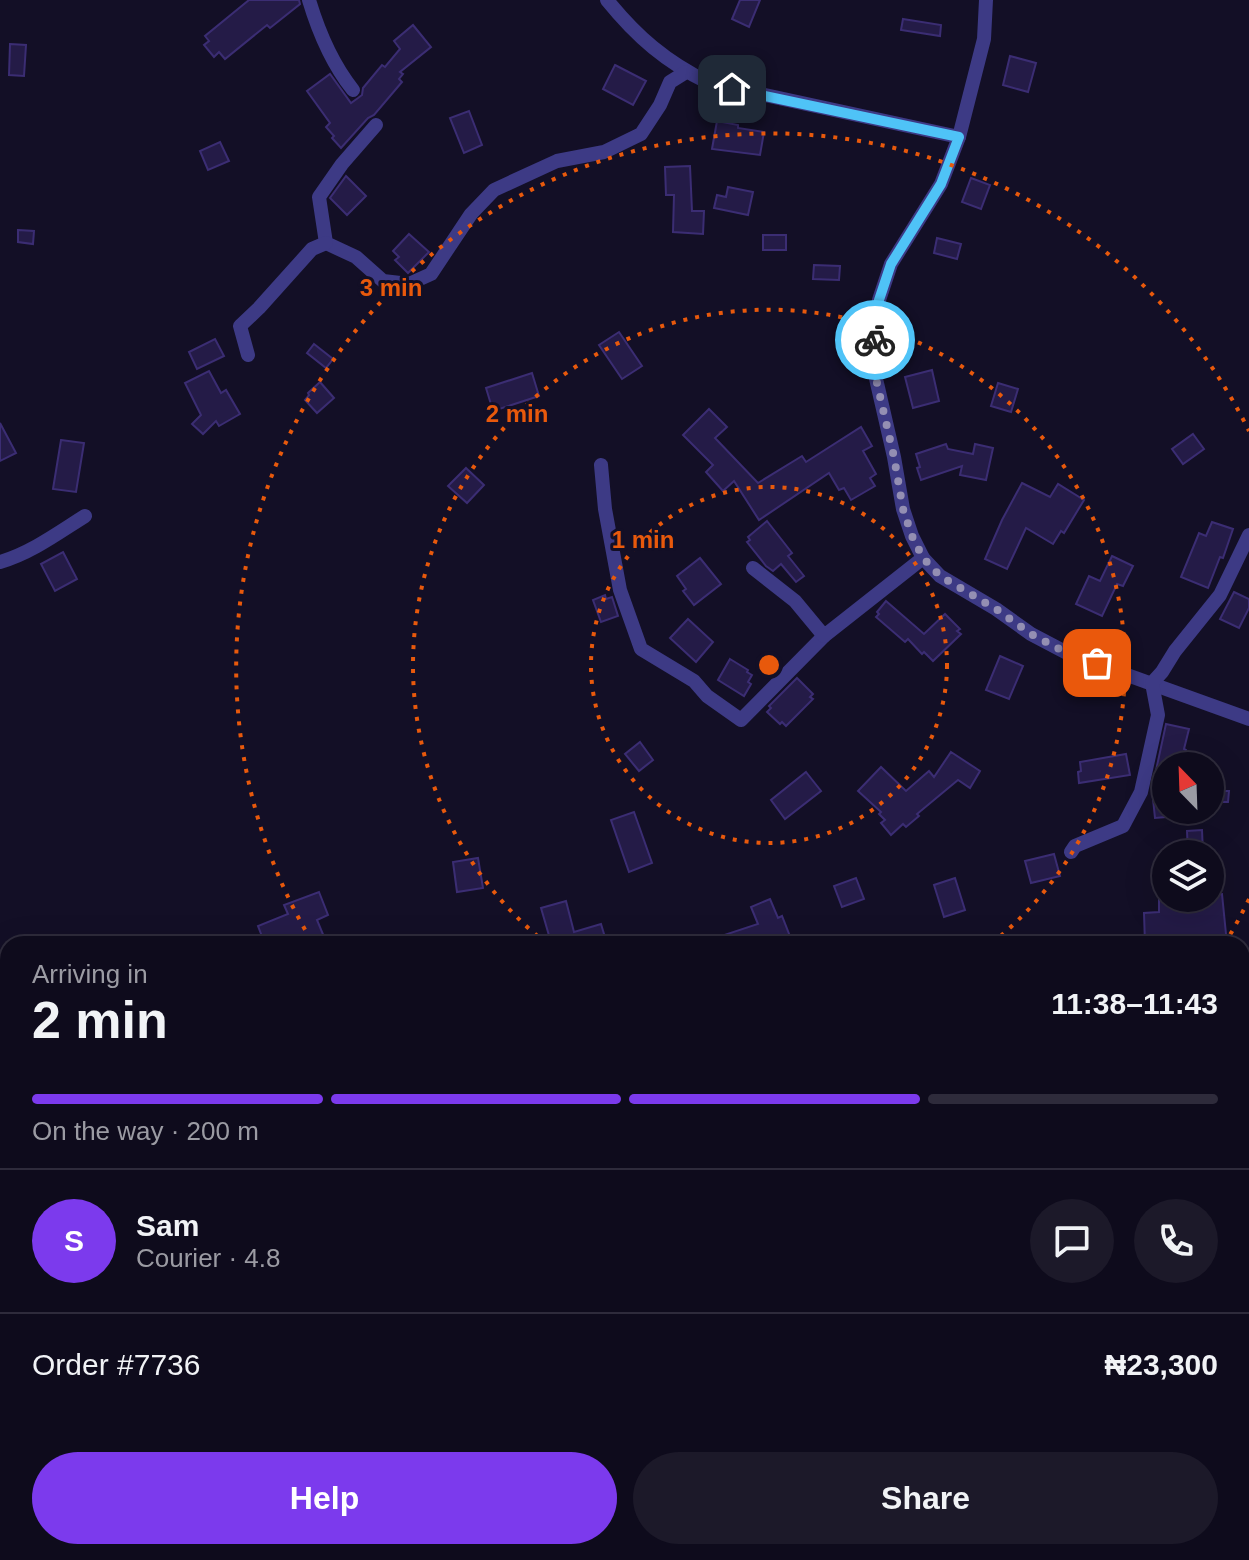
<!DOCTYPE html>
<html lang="en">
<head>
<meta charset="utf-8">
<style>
  body { margin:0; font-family:Helvetica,sans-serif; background:#1c1929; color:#f1f3f6; height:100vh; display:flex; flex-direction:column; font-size:30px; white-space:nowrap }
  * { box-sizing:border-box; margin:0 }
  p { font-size:26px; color:#9b9ba3 }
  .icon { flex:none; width:44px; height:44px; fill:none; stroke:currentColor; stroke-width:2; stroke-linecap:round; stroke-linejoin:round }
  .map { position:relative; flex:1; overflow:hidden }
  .drawer { position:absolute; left:0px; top:936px; width:1250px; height:624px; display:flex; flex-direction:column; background:#0e0b1c; border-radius:24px 24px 0 0; box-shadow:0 8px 32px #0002,0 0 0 2px #2e2b3b }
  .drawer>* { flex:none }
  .needle { width:52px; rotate:337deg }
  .fabs { position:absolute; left:1152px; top:752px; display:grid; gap:16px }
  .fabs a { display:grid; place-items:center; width:72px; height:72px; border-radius:50%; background:#0e0b1c; box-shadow:0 8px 32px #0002,0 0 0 2px #2e2b3b; font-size:40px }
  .pin { position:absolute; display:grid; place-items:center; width:68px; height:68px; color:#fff; margin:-34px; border-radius:16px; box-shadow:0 4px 12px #0006 }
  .courier { position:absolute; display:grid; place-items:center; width:80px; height:80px; margin:-40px; border:6px solid #4fc3f7; border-radius:50%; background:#fff; color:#222; box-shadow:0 2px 10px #0007 }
  .head em { font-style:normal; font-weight:700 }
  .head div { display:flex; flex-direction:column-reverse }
  .head { display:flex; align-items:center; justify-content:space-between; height:136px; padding:0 32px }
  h1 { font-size:52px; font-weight:700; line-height:60px }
  .bar { display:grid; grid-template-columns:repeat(4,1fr); gap:12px 8px; align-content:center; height:96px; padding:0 32px }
  .bar i { height:10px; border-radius:6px; background:#2e2b3b }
  .bar .current { background:#7c3aed }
  .bar p { grid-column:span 4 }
  .line { display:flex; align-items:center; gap:20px; padding:0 32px; border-top:2px solid #2e2b3b }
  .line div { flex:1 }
  .round { display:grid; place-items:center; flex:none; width:84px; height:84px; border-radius:42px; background:#1c1929 }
  .button { display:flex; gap:16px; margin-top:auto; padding:16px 32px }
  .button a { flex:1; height:92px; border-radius:48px; background:#7c3aed; color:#fff; font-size:32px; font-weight:700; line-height:92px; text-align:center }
  .button a+a { background:#1c1929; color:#f1f3f6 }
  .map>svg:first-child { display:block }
</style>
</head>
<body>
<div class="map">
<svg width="1249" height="1560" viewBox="0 0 1249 1560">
  <rect width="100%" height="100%" fill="#130f26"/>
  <!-- building -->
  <g fill="#241b47" stroke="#3b2d73" stroke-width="2">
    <path d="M249,0H299L300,4L270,28L267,25L225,59L219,52L214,57L204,45L209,41L205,36Z"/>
    <path d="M740,0H760L749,27L732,19Z"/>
    <path d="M903,19L941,25L940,36L901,30Z"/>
    <path d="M413,25L431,47L400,72L403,74L399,79L402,82L374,115L368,118L341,148L332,138L334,136L326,127L330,123L307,91L330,74L351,103L358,98L362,95L363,88L382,65L385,67L400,49L394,41Z"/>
    <path d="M10,44L26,45L24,76L9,75Z"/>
    <path d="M1010,56L1036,63L1028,92L1003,85Z"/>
    <path d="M615,65L646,81L633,105L603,89Z"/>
    <path d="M469,111L482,145L464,153L450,118Z"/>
    <path d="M717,121L738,125V128L764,132L760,155L712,149Z"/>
    <path d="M220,142L229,161L208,170L200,151Z"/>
    <path d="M690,166L692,211H704L703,234L673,232L674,195H666L665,167Z"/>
    <path d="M346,176L366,196L347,215L330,198Z"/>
    <path d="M971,178L990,185L981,209L962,202Z"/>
    <path d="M728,187L753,192L748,215L714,208L717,195L726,197Z"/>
    <path d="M18,230L34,231L33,244L18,242Z"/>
    <path d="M409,234L429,252L408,273L395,260L399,257L393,251Z"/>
    <rect x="763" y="235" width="23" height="15"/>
    <path d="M937,238L961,244L957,259L934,253Z"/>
    <path d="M814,265L840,266L839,280L813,279Z"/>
    <path d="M619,332L642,366L622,379L599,345Z"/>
    <path d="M215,339L224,356L197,369L189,352Z"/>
    <path d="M314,344L333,359L326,368L307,353Z"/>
    <path d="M932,370L939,401L913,408L905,377Z"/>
    <path d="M209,371L221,393L226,390L240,414L219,426L216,421L203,434L192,424L201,415L185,383Z"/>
    <path d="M532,373L539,396L493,411L486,388Z"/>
    <path d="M320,382L334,398L317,413L305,400L309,395L308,393Z"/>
    <path d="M998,383L1018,389L1011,412L991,406Z"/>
    <path d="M709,409L727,427L715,438L758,483L802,456L806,462L861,427L872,446L863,451L876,474L870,478L875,486L851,500L844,488L839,490L829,473L759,520L734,481L723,491L706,472L713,465L683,435Z"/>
    <path d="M0,423L16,453L0,461Z"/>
    <path d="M1193,434L1204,449L1183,464L1172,449Z"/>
    <path d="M61,440L84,443L76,492L53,489Z"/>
    <path d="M946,444L948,449L973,454L975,444L993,448L986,480L960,475L962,466L921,480L917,468L920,467L916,454Z"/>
    <path d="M466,468L484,485L467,503L448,486Z"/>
    <path d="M1022,483L1050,497L1058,484L1084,500L1064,533L1061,531L1053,544L1026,528L1007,569L985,559L1002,520Z"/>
    <path d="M767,521L792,553L788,556L804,576L796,582L781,564L773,571L766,566L747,542L750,540L748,537Z"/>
    <path d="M1212,522L1233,529L1223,558L1220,557L1208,588L1181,577L1199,533L1206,536Z"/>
    <path d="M63,552L77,579L55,591L41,564Z"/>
    <path d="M1112,556L1133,566L1123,586L1117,584L1102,616L1076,604L1089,576L1100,581Z"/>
    <path d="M700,558L721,584L694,605L683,591L686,589L677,576Z"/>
    <path d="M1234,592L1249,599V608L1239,628L1220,619Z"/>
    <path d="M605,595L606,599L612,597L618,616L601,622L593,600Z"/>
    <path d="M886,601L924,634L945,614L960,629L957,631L961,634L933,661L924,652L922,654L908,639L905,642L876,617L879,614L877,612Z"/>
    <path d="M688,619L713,642L696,662L670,638Z"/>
    <path d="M1000,656L1023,666L1009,699L986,690Z"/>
    <path d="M730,659L748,670L747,672L752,675L748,682L751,684L744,696L718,680Z"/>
    <path d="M797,678L813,694L810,697L813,699L786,726L782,722L780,724L767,712L771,708L769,706Z"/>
    <path d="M1166,724L1189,729L1184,749L1186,750L1182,766H1166V817L1155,818L1152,789Z"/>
    <path d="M640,742L653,760L639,771L625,754Z"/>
    <path d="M951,752L980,771L970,788L958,780L917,814L919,816L906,827L903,824L891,835L881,823L885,820L879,814L881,812L858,791L881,767L906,791L929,771L934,777Z"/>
    <path d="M1126,754L1130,775L1079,783L1078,772L1081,771L1080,762Z"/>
    <path d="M806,772L821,791L785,819L771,800Z"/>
    <path d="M1212,791H1229L1228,802H1212Z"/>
    <path d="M634,812L652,863L629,872L611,820Z"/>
    <path d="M1202,830L1203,854H1188L1187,831Z"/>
    <path d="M1054,854L1060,876L1031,883L1025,861Z"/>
    <path d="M478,858L483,888L457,892L453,862Z"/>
    <path d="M856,878L864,899L842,907L834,886Z"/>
    <path d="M955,878L965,910L944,917L934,885Z"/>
    <path d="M319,892L328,915L317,920L327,944H265L258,926L288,914L284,905Z"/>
    <path d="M1222,894L1227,944L1161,942V944H1145L1144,913L1159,912V898H1210V895Z"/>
    <path d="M770,899L778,918L782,916L793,944H704L703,942L758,924L751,907Z"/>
    <path d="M566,901L574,932L601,924L607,944H545V941L550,939L541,908Z"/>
  </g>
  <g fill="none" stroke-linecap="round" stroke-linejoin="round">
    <!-- street -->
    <g stroke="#3d3a85" stroke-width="14">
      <path d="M309,0C318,30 333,65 353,90"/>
      <path d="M607,0C637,37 666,62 709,83L959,137"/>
      <path d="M986,0L984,39L959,137L941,184L891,264L879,300L875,330L874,370L894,457L903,509L912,536L923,558L940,576L996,609L1031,634L1069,654L1249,719"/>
      <path d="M376,125L342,164L319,197L326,243L356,257L383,281L409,284L431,274L471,214L494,190L557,161L604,152L641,134L660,105L670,82L686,72"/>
      <path d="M248,355L240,326L259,308L312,249L326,243"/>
      <path d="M601,465L605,509L620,590L641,649L694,681L707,696L741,720L824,636"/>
      <path d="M0,562C31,553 58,533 85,516"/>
      <path d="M753,568L795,601L824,636L923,558"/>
      <path d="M1071,852L1075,846L1123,826L1141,792L1158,715L1152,683L1162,672L1175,651L1220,595L1249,535"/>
      <path d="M1242,965L1249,970"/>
      <path d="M1242,1007L1249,1003"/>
      <path d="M0,1133L8,1141"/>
      <path d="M1242,1257L1249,1263"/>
      <path d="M1242,1387L1249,1380"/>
      <path d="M697,1552L703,1560"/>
      <path d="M522,1560L532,1552"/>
      <path d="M1000,1560L1017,1552"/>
    </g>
  </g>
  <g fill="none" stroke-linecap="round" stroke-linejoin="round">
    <!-- done -->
    <path stroke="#948fb3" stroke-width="8" stroke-dasharray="0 14.4" d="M875,340L874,370L894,457L903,509L912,536L923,558L940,576L996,609L1031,634L1069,654L1097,663"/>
    <!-- route -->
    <path stroke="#4fc3f7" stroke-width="10" d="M732,89L959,137L941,184L891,264L879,300L875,340"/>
  </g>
  <!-- distance rings -->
  <g fill="none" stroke="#e8590c" stroke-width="4" stroke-dasharray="4 8">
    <circle cx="769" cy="665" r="178"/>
    <path d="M547 944A356 356 0 1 1 991 944"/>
    <path d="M1249 899A534 534 0 0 1 1227 940M311 940A534 534 0 1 1 1249 431"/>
  </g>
  <circle cx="769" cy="665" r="12" fill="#e8590c" stroke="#130f26" stroke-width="4"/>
  <g font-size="24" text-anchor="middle" font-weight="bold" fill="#e8590c" stroke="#130f26" stroke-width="6" stroke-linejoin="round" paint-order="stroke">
    <text x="391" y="296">3 min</text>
    <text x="517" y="422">2 min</text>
    <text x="643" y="548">1 min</text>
  </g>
</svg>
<div class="fabs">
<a><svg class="needle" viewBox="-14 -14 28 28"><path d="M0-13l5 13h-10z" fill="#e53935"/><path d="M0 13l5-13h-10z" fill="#9b9ba3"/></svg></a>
<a><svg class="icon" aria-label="layers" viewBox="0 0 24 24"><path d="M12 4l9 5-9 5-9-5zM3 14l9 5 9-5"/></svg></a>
</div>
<div class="pin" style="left:1097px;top:663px;background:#ea580c"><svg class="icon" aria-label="bag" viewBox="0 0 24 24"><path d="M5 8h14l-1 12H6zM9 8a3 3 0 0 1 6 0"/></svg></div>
<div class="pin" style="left:732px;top:89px;background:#1f2937"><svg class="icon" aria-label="home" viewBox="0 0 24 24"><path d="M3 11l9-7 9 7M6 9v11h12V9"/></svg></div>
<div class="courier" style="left:875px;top:340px"><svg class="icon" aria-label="bike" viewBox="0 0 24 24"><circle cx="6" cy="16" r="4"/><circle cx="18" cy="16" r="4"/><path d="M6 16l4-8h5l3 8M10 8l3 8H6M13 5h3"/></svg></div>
<section class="drawer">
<div class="head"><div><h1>2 min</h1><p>Arriving in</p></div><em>11:38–11:43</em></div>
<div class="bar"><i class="current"></i><i class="current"></i><i class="current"></i><i></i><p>On the way · 200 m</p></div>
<div class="line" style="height:144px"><b class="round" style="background:#7c3aed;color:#fff">S</b><div><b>Sam</b><p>Courier · 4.8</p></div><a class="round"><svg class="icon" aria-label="chat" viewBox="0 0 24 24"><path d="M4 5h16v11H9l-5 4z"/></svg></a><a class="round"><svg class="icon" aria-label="phone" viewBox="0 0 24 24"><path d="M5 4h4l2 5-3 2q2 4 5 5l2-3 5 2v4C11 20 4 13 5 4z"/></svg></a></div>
<div class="line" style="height:104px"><div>Order #7736</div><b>₦23,300</b></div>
<div class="button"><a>Help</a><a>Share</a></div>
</section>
</div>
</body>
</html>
